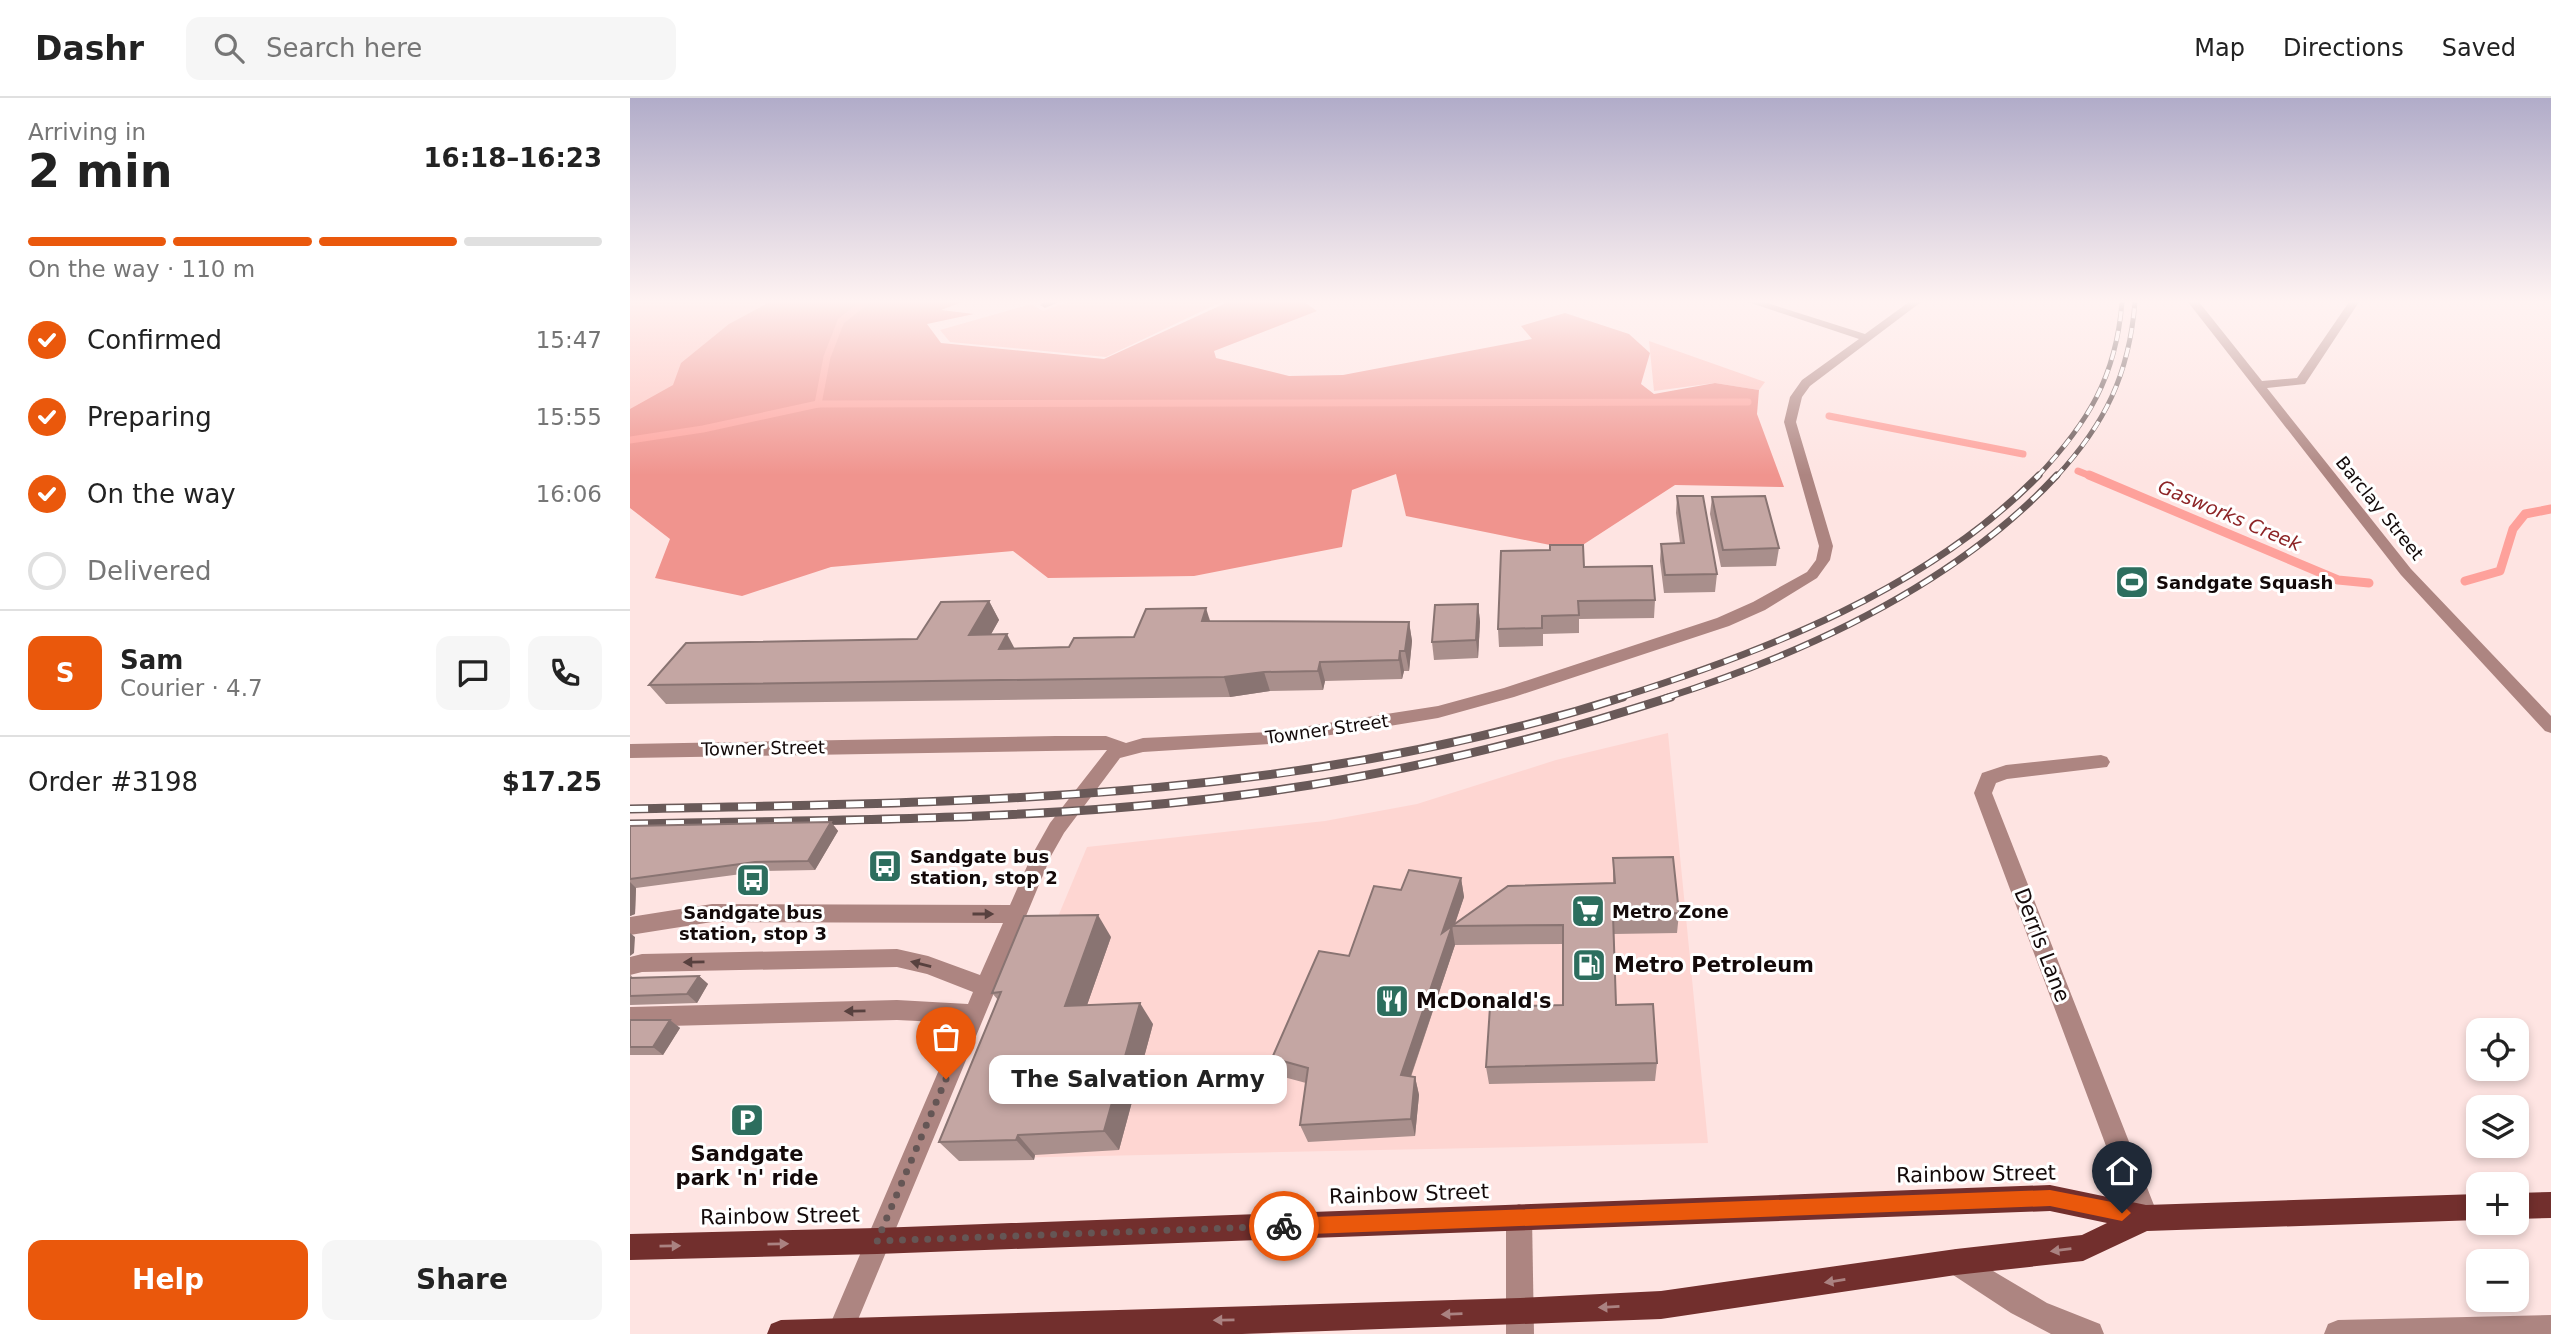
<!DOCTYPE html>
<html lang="en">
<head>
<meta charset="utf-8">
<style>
  body { margin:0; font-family:"DejaVu Sans",sans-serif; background:#f6f6f6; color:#222; height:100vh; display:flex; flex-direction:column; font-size:26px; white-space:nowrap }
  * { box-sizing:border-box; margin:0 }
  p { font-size:23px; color:#767676 }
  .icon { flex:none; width:38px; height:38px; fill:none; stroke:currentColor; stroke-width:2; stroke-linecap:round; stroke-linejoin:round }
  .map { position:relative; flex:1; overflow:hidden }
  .panel { display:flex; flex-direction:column; background:#fff; width:630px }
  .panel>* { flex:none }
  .controls { position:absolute; left:1836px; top:920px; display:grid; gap:14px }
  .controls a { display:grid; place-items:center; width:63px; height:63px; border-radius:14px; background:#fff; box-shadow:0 4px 10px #0003; font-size:35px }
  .pin { position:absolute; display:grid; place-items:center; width:60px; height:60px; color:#fff; margin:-72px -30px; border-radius:50% 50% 50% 0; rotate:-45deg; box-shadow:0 0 7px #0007 }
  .pin .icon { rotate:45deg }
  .courier { position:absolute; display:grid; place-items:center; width:70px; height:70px; margin:-35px; border:5px solid #ea580c; border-radius:50%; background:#fff; color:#222; box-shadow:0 2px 9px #0007 }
  .bubble { position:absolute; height:49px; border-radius:14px; background:#fff; box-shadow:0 4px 10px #0003; font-size:23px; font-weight:700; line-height:49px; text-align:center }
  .overview em { font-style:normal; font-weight:700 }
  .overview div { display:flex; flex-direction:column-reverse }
  .overview { display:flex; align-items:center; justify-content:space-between; height:119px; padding:0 28px }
  h1 { font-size:46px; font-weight:700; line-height:52px }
  .bar { display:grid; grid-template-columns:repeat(4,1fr); gap:10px 7px; align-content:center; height:84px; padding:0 28px }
  .bar i { height:9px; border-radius:5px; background:#e0e0e0 }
  .bar .active { background:#ea580c }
  .bar p { grid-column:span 4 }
  .line { display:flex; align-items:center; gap:18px; padding:0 28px; border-top:2px solid #e0e0e0 }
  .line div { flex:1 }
  .round { display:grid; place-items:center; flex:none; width:74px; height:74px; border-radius:14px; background:#f6f6f6 }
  ol { padding:0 28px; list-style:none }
  li { display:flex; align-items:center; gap:21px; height:77px }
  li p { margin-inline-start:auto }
  li .icon { padding:7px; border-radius:50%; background:#ea580c; color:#fff; stroke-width:4 }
  li:last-child { color:#767676 }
  li i { width:38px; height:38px; border:4px solid #e0e0e0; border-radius:50% }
  .action { display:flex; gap:14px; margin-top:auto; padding:14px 28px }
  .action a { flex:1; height:80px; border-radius:14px; background:#ea580c; color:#fff; font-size:28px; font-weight:700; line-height:80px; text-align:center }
  .action a+a { background:#f6f6f6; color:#222 }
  header { display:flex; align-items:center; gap:42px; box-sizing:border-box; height:98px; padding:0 35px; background:#fff; border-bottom:2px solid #e0e0e0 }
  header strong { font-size:33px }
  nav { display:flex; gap:38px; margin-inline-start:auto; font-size:24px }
  .search { width:490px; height:63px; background:#f6f6f6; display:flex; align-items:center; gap:18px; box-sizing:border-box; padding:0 24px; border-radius:14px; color:#767676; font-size:26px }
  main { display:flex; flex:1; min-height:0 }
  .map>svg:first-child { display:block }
</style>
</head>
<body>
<header>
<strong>Dashr</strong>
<div class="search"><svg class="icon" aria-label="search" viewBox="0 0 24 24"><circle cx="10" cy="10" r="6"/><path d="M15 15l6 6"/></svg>Search here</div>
<nav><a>Map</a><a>Directions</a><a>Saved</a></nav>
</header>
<main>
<section class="panel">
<div class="overview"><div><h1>2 min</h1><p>Arriving in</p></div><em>16:18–16:23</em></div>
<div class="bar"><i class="active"></i><i class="active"></i><i class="active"></i><i></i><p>On the way · 110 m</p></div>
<ol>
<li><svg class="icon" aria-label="check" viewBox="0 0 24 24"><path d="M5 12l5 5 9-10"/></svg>Confirmed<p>15:47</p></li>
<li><svg class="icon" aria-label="check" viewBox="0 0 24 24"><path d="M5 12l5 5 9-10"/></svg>Preparing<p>15:55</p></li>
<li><svg class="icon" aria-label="check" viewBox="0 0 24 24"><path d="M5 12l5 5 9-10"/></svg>On the way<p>16:06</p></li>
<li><i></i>Delivered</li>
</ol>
<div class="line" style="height:126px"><b class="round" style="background:#ea580c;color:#fff">S</b><div><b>Sam</b><p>Courier · 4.7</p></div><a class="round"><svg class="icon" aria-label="chat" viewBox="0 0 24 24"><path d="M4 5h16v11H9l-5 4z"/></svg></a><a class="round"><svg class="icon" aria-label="phone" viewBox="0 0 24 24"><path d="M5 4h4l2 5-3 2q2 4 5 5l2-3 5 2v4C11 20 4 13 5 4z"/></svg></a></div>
<div class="line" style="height:91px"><div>Order #3198</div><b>$17.25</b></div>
<div class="action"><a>Help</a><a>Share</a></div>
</section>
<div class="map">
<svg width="1921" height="1236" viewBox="0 0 1921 1236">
  <rect width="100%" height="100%" fill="#fee4e2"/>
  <!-- built -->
  <path fill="#fed6d2" d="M1038,635L1078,1045L327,1061L457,749L695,723L787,706L926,662Z"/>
  <!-- green -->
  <g fill="#fec3be">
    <path d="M0,204H218L0,334Z"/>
    <path d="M438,204H591L476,259L320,244L310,232L401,206L413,213Z"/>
    <path d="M1019,243L1135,284L1129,292L1085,285L1024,293Z"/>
  </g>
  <!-- forest -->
  <path fill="#f0948e" d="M140,204H332L311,212L344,216L297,226L311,245L474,261L598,204H674L687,213L584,253L586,260L659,278L713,277L902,241L891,228L935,215L999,236L1020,255L1011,286L1024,296L1085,285L1129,292L1127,316L1154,389L1045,387L945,452L776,418L766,376L722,392L712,449L564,478L418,480L383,453L201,469L112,498L25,480L40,441L0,410V311L43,287L51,265L99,226Z"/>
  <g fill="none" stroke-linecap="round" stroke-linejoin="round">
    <!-- stream-far1 -->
    <g stroke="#fea19b" stroke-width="7">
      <path d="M188,306L197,259L211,223L235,204"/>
      <path d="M1199,318L1393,356"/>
      <path d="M0,342L73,331L188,306L1118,304"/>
      <path d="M1448,373L1463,379"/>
    </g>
    <!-- stream -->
    <g stroke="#fea19b" stroke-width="9">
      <path d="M1459,377L1708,482L1739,485"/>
      <path d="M1835,483L1870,473L1883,431L1895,416L1921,411"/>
    </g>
    <!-- minor -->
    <g fill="#ad8581" fill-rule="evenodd">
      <path d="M414,204H429L415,210L410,207Z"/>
      <path d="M1118,204H1134L1235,236L1279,204H1291L1180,288L1172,299L1166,324L1203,448L1200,462L1187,480L1135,512L1099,528L884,599L808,620L741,631L640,646L513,654L490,660L434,735L421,758L222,1236H196L329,925L267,922L0,929V909L267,902L338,906L343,894L297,876L267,869L12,874L0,877V859L12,856L267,851L298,858L350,877L373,825L82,824L0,837V819L82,806L380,807L402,757L420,725L477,652L0,660V646L426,638H476L496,645L513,640L640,634L808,608L874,590L1087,520L1123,504L1177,474L1186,462L1189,448L1154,324L1160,299L1172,282L1229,241Z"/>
      <path d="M1558,204H1569L1632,283L1667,280L1719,204H1729L1675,286L1637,290L1781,471L1921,618V635L1915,633L1771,477Z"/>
      <path d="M1471,657L1477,659L1480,664L1477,669L1377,681L1366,685L1362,695L1529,1120L1525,1129L1516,1133L1507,1129L1503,1120L1344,695L1352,675L1376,667Z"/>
      <path d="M889,1106L898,1110L902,1119L904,1236H876V1119L880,1110Z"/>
      <path d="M1326,1151L1417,1205L1470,1226L1474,1236H1421L1381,1215L1317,1173L1313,1164L1317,1155Z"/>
      <path d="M1921,1217V1236H1694L1698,1226L1708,1222Z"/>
    </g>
    <!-- major -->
    <g fill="#722f2d" fill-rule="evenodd">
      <path d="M1420,1087L1516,1107L1848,1096V1122L1517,1133L1453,1163L1326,1177L1031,1221L612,1236H137L141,1226L151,1222L890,1200L1031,1193L1326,1151L1452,1137L1477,1125L1420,1113L247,1156L0,1162V1136L247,1130Z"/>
      <path d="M1921,1094V1120L1886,1121V1095Z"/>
    </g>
    <!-- rail-far2 casing -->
    <g stroke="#695958" stroke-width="5">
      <g id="rail-far2">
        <path d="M1407,379C1458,325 1486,279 1492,204"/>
        <path d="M1426,379C1475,326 1499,277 1505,204"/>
      </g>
    </g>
    <!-- rail-far1 casing -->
    <g stroke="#695958" stroke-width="7">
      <g id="rail-far1">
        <path d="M988,600C1137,553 1297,491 1409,377"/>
        <path d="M1035,600C1176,555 1325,487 1427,377"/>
      </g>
    </g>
    <!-- rail casing -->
    <g stroke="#695958" stroke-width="9">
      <g id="rail">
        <path d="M0,711C341,704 664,704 993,599"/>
        <path d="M0,726C196,722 392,723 587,700C742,682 893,647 1041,599"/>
      </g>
    </g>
    <!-- rail-far2 -->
    <use href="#rail-far2" stroke="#fff" stroke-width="3.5" stroke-dasharray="10" stroke-linecap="butt"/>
    <!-- rail-far1 -->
    <use href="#rail-far1" stroke="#fff" stroke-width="4.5" stroke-dasharray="14" stroke-linecap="butt"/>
    <!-- rail -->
    <use href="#rail" stroke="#fff" stroke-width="6" stroke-dasharray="18" stroke-linecap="butt"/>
  </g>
  <!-- wall -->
  <g fill="#a98f8c">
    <path d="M1047,398L1087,476L1085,494L1034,495L1030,463L1031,446L1050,445L1046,415Z"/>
    <path d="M1082,399L1149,450L1146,468L1091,469L1080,416Z"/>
    <path d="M954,469L1025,502L1024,520L949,521V535L913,536V548L869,549L868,531Z"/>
    <path d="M359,503L369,522L361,536L384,550L439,549L504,539L580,523L779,524L782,543L779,573H774L772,581L695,583L693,592L640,593L600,599L36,606L19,587L287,541Z"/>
    <path d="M848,506L850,524L848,560L804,562L802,544Z"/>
    <path d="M201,724L208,733L185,772L134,773L6,790L5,816L0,818V728Z"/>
    <path d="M983,760L1049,815L1047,835L984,836L986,907L1027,965L1025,983L859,986L856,969L933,907V846L825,847L781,979H785L789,997L785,1038L678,1044L670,1027L676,985L650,978L642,960L719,858L771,792L831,780L834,799L825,826L983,785Z"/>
    <path d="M481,839L457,907L523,926L489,1052L405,1057L404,1062L329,1063L309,1044L368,902L362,895Z"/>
    <path d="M0,876L3,880L69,878L78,886L67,905L0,907Z"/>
    <path d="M0,922H40L50,930L33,957H0Z"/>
  </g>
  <!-- shaded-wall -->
  <g fill="#897472">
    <path d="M359,503L369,522L350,556L339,537Z"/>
    <path d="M848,506L850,524L848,560L846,542Z"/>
    <path d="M576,510L582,529L572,523Z"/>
    <path d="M779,524L782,543L779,573L775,553Z"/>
    <path d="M377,536L387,555L369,551Z"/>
    <path d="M770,553L774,573L772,581L769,562Z"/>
    <path d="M690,564L695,583L693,592L688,573Z"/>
    <path d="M634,574L640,593L600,599L594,579Z"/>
    <path d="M201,724L208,733L185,772L178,763Z"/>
    <path d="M831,780L834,799L824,828H822L825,847L775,995L771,977L812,835Z"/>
    <path d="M0,784L6,790L5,816L0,818Z"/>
    <path d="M468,817L481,839L449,930L435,908Z"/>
    <path d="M0,835L5,839L4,855L0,858Z"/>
    <path d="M69,878L78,886L67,905L57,896Z"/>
    <path d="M510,905L523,926L489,1052L474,1033Z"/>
    <path d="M40,922L50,930L33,957L23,949Z"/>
    <path d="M785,979L789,997L785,1038L781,1021Z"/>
    <path d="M388,1037L405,1057L404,1062L386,1042Z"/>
  </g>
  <!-- building -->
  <g fill="#c4a6a3" stroke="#897472" stroke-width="2">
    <path d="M1047,398H1073L1087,476L1035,477L1031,446L1054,445Z"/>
    <path d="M1135,398L1149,450L1093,452L1082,399Z"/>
    <path d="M920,447H953L954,469L1022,468L1025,502L948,503L949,517L912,518V530L868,531L871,453L920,452Z"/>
    <path d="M359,503L339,537L377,536L369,551L439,549L444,540L504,539L516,511L576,510L572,523L779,524L775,553H770L769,562L690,564L688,573L634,574L594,579L19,587L56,545L287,541L311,504Z"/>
    <path d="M848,506L846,542L802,544L805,507Z"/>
    <path d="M201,724L178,763L125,764L0,781V728Z"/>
    <path d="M1043,759L1049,815L983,817L986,907L1023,906L1027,965L856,969L860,909L933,907V827L822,828L771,977L785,979L781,1021L670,1027L678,970L642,960L689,853L719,858L744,788L771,792L779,772L831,780L812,835L878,788L985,785L983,760Z"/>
    <path d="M468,817L435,908L510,905L474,1033L388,1037L386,1042L309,1044L371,894L362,895L394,818Z"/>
    <path d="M69,878L57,896L0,898V880Z"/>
    <path d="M0,922H40L23,949H0Z"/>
  </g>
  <!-- one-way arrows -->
  <defs><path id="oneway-solid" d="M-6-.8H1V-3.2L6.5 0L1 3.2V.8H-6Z" transform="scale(1.75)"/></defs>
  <g fill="#58413f">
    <use href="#oneway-solid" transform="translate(353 816)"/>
    <use href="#oneway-solid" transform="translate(64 864) rotate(179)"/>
    <use href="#oneway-solid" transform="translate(291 866) rotate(-166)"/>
    <use href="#oneway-solid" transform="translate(225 913) rotate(179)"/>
  </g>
  <g fill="#aa8281">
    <use href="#oneway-solid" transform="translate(148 1146) rotate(-1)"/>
    <use href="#oneway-solid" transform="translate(40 1148) rotate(-1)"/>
    <use href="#oneway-solid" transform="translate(1431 1152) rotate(173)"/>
    <use href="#oneway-solid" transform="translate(1205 1183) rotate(171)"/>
    <use href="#oneway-solid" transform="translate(979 1209) rotate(177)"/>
    <use href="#oneway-solid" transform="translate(822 1216) rotate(178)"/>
    <use href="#oneway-solid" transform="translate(594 1222) rotate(179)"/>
  </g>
  <!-- sky -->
  <linearGradient id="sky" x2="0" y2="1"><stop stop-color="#b1acc9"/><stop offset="0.54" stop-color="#fff3f2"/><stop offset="1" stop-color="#fff3f2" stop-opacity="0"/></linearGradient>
  <rect width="1921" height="377" fill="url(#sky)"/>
  <!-- route -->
  <path fill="#ea580c" d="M1420,1092L1492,1106L1501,1115L1492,1123L1420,1108L654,1137L648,1134L646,1128L648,1122L654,1120Z"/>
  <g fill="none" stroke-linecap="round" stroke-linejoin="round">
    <!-- done -->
    <path stroke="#655655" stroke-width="7" stroke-dasharray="0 12.6" d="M316,981L247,1143L654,1128"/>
  </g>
  <!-- icons -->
  <defs>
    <g id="stadium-square" transform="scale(1.75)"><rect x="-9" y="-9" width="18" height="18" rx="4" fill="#2d6e5e" stroke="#fff"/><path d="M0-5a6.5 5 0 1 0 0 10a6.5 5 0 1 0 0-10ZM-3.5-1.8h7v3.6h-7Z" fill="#fff"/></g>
    <g id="bus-square" transform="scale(1.75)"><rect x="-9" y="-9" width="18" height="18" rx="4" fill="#2d6e5e" stroke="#fff"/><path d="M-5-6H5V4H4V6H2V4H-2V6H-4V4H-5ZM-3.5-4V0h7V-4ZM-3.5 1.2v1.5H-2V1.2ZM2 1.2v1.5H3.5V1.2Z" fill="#fff"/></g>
    <g id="supermarket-square" transform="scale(1.75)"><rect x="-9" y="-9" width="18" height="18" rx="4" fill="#2d6e5e" stroke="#fff"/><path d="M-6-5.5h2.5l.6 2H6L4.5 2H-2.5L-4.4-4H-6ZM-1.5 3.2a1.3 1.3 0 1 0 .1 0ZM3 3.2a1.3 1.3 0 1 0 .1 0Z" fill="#fff"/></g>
    <g id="fuel-square" transform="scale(1.75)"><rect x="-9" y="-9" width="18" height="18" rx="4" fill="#2d6e5e" stroke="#fff"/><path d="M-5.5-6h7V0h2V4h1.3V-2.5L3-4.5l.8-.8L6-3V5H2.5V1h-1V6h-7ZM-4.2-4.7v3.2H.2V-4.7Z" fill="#fff"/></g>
    <g id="restaurant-square" transform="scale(1.75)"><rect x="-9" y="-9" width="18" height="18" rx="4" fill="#2d6e5e" stroke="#fff"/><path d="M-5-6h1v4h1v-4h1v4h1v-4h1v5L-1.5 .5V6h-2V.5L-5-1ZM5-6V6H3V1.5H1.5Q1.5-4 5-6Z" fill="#fff"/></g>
    <g id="parking-square" transform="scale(1.75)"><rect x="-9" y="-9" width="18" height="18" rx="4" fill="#2d6e5e" stroke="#fff"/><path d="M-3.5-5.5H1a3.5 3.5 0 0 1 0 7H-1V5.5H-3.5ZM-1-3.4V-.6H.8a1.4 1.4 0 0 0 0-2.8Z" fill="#fff"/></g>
  </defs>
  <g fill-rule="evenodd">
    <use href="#stadium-square" x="1502" y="484"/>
    <use href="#bus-square" x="255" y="768"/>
    <use href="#bus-square" x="123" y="782"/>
    <use href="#supermarket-square" x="958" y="813"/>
    <use href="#fuel-square" x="959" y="867"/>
    <use href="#restaurant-square" x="762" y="903"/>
    <use href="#parking-square" x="117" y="1022"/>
  </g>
  <g text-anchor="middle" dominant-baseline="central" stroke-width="6" stroke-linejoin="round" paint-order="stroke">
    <!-- street labels -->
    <g font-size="18" fill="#130909" stroke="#fff">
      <text transform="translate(1750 410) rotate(51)">Barclay Street</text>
      <text transform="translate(697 631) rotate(-8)">Towner Street</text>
      <text transform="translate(133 650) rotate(-1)">Towner Street</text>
    </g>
    <!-- poi labels -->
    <g font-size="18" font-weight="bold" fill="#130909" stroke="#fff" text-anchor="start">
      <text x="1526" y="484">Sandgate Squash</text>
      <text x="280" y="758">Sandgate bus<tspan x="280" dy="21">station, stop 2</tspan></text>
      <text x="982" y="813">Metro Zone</text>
      <text x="123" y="814" text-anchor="middle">Sandgate bus<tspan x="123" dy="21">station, stop 3</tspan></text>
    </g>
    <!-- water labels -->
    <g font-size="19" font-style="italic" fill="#8d2426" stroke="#fff">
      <text transform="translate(1600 417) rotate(23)">Gasworks Creek</text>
    </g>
    <!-- near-street labels -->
    <g font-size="21" fill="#130909" stroke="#fff">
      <text transform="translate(1412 847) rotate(69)">Derrls Lane</text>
      <text transform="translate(1346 1076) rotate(-1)">Rainbow Street</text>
      <text transform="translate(779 1096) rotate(-2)">Rainbow Street</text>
      <text transform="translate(150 1118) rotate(-1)">Rainbow Street</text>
    </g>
    <!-- near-poi labels -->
    <g font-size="21" font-weight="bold" fill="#130909" stroke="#fff" text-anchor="start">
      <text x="984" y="867">Metro Petroleum</text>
      <text x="786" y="903">McDonald's</text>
      <text x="117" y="1056" text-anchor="middle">Sandgate<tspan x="117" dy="24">park 'n' ride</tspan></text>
    </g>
  </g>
</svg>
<div class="controls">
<a><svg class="icon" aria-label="locate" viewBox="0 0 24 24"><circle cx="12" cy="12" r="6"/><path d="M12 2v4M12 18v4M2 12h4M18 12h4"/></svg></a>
<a><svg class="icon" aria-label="layers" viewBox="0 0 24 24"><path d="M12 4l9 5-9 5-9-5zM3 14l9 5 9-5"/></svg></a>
<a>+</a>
<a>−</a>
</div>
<div class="pin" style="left:316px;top:981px;background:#ea580c"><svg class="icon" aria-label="bag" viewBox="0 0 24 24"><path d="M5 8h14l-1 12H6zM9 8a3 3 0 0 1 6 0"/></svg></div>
<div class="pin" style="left:1492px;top:1115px;background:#1f2937"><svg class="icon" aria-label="home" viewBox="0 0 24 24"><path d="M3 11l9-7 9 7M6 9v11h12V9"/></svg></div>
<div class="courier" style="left:654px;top:1128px"><svg class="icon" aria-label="bike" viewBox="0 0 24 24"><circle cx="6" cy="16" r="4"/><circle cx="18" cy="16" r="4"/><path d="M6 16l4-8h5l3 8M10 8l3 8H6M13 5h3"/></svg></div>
<div class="bubble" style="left:359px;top:957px;width:298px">The Salvation Army</div>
</div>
</main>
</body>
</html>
